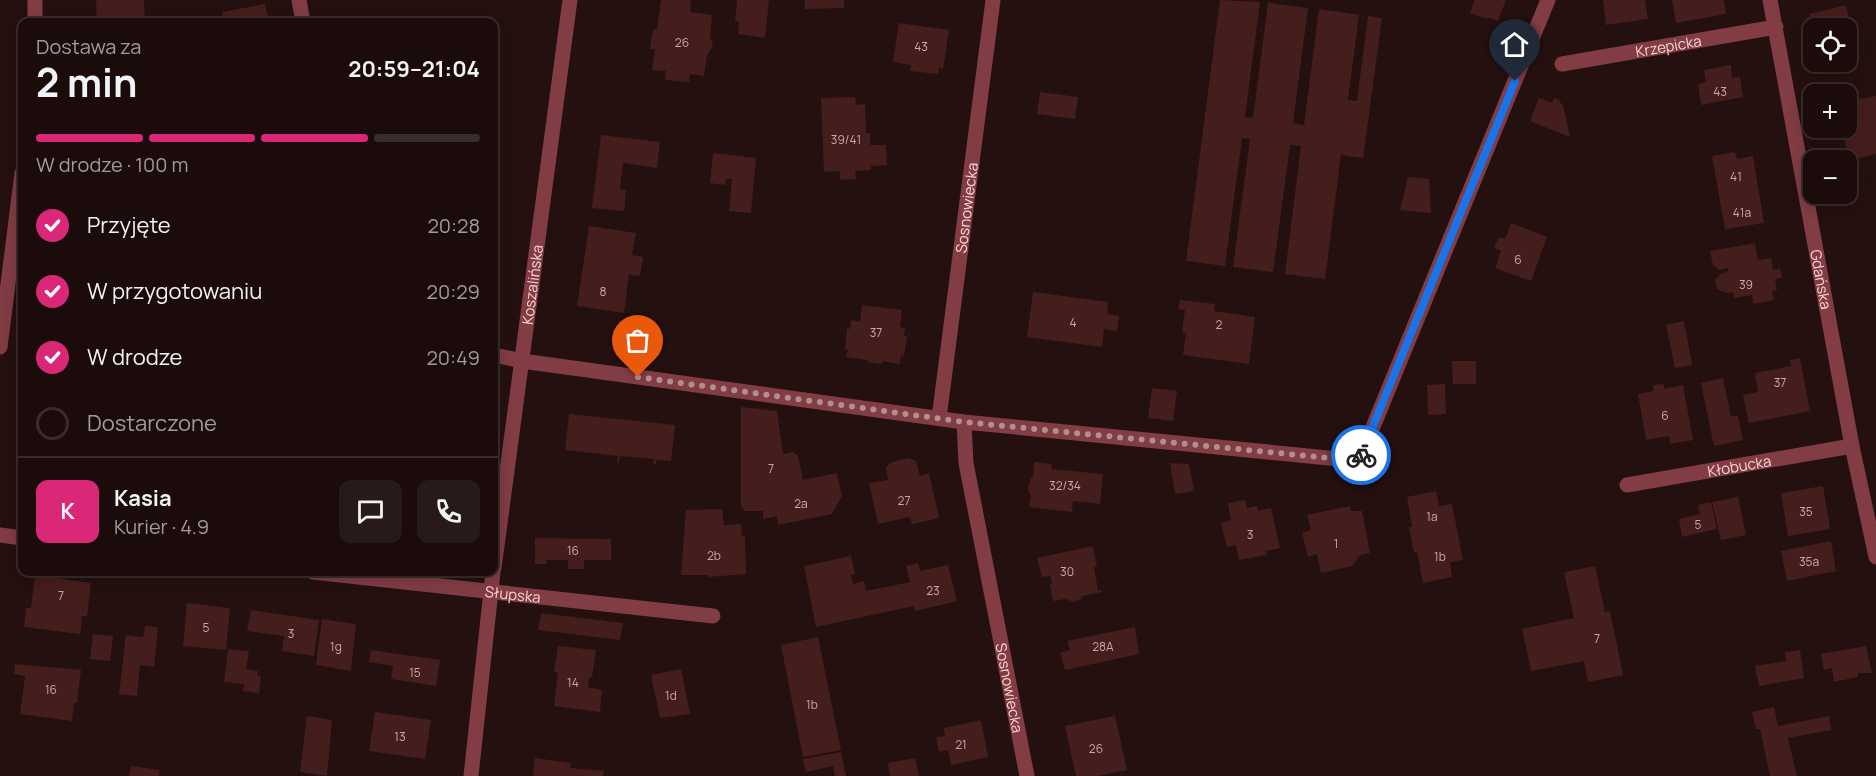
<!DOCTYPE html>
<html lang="pl">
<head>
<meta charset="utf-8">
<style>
  body { margin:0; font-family:Manrope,sans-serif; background:#281a19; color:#f1f3f6; height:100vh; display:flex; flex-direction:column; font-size:22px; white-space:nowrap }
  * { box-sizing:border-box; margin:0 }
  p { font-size:20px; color:#a09b9d }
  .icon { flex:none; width:33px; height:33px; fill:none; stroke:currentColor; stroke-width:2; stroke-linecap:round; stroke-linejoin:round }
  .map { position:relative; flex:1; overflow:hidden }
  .drawer { position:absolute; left:18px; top:18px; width:480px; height:558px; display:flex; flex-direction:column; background:#1b0c0b; border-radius:12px; box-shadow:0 3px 15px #0003,0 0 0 2px #392c2c }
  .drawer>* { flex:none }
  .tools { position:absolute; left:1803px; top:18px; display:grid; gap:12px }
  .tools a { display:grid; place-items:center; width:54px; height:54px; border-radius:12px; background:#1b0c0b; box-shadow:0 3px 15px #0003,0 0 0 2px #392c2c; font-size:30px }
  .pin { position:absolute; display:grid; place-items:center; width:51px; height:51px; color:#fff; margin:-62px -26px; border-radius:50% 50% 50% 0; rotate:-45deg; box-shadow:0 0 6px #0007 }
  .pin .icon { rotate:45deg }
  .courier { position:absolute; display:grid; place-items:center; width:60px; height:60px; margin:-30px; border:4px solid #1a73e8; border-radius:50%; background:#fff; color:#222; box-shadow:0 2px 8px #0007 }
  .headline em { font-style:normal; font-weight:700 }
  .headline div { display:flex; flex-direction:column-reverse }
  .headline { display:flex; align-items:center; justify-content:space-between; height:102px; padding:0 18px }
  h1 { font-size:39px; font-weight:700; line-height:45px }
  .bar { display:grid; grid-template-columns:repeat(4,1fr); gap:9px 6px; align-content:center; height:72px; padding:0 18px }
  .bar i { height:8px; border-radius:4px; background:#392c2c }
  .bar .selected { background:#db2777 }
  .bar p { grid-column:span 4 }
  .line { display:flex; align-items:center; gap:15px; padding:0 18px; border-top:2px solid #392c2c }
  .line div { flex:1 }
  .round { display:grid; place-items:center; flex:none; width:63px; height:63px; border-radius:12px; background:#281a19 }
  ol { padding:0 18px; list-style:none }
  li { display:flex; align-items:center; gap:18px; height:66px }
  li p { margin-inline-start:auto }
  li .icon { padding:6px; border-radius:50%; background:#db2777; color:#fff; stroke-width:4 }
  li:last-child { color:#a09b9d }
  li i { width:33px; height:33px; border:3px solid #392c2c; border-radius:50% }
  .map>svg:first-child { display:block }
</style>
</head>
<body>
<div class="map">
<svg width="1876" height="776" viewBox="0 0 1876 776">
  <rect width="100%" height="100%" fill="#24100f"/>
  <!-- building -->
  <g fill="#441e1c">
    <path d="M96,0H144L145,21L97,22Z"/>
    <path d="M661,0H691L690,12L712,15L710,36L713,46L707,55L704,76L690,74L689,82L665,80L666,71L652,70L655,49H650L653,29H657Z"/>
    <path d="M737,0H769L765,38L738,34L739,22L735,21Z"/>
    <path d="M805,0H844V8L805,9Z"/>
    <path d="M1220,0L1260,2L1245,117L1253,118L1268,3L1308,8L1293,123L1304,125L1319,9L1359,15L1348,100L1357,101L1368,16L1382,18L1363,158L1341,155L1325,279L1285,274L1301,146L1290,145L1273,272L1233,267L1250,139L1242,138L1225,266L1186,261Z"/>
    <path d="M1475,0H1506L1498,21L1488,17L1487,19L1470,13Z"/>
    <path d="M1603,0H1645L1648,19L1606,25Z"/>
    <path d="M1672,0H1724L1726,14L1676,23Z"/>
    <path d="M265,4L269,22H224L222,12Z"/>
    <path d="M1846,5L1855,44L1846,46V28H1813L1809,14Z"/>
    <path d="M899,23L949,30L943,69L939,68L938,74L910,71L911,65L893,62Z"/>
    <path d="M1731,65L1732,78L1740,77L1743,97L1701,105L1698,84L1706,82L1704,70Z"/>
    <path d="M1040,92L1078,97L1075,119L1037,114Z"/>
    <path d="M1876,96V154L1849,160L1843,134L1849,132L1846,120V102Z"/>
    <path d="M855,97L856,105L865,104L866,133H870V145H886L887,165L871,166V170L855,171L856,179L840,180V171L824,172L821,98Z"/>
    <path d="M1539,98L1552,103L1554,98L1559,100L1564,108L1570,137L1530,121Z"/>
    <path d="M601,135L660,142L657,168L623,163L620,189L626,190L624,211L592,208Z"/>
    <path d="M1735,152L1737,159L1753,156L1764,223L1725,229L1712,156Z"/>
    <path d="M713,153L756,158L751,213L729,211L732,179H726L725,185L710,183Z"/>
    <path d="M1408,177L1429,179L1431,213L1400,210Z"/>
    <path d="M1511,223L1547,237L1531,281L1495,268L1501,251L1494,248L1499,237L1505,239Z"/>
    <path d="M589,226L636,233L632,255L643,257L640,276L629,275L624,313L577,306Z"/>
    <path d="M1755,243L1758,260L1771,258L1773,270L1780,268L1782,278L1775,279L1777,290L1772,291L1774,300L1753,304L1752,295L1734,298L1733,292L1727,293L1717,289L1715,280L1722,273L1728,272V268L1719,270L1713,265L1710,251Z"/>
    <path d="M1033,292L1108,302L1107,314L1119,316L1117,331L1104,329L1102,347L1027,337Z"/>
    <path d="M1180,300L1215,304L1214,311L1255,317L1249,364L1183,355L1186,333L1182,332L1185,310L1178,309Z"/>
    <path d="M862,305L902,310L900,327L905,328L904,336H907L904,356L901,355L900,364L882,361V364L867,362L868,360L846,357L848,349H845L847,328L850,329L851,320L860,322Z"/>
    <path d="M1684,321L1692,365L1675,368L1666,325Z"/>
    <path d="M1800,358L1810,411L1749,423L1743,395L1758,392L1755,373L1791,366L1790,360Z"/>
    <path d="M1452,361H1476V384H1453Z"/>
    <path d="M1723,378L1731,416H1738L1743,440L1714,446L1701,383Z"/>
    <path d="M1445,384L1446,414L1428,415L1427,385Z"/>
    <path d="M1664,384V389L1683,385L1693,440L1670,444L1669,436L1646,440L1638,394L1654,391L1653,385Z"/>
    <path d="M1152,388L1177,391L1173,421L1148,418Z"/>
    <path d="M741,407L777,411L783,454L793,452L798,456L803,480L837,473L842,496L832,514L778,525L777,516L763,519V511H745L741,506Z"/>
    <path d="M569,414L675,425L671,461L656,460V464H653L654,459L620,456L619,463H617L618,456L565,450Z"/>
    <path d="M908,458L916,461L920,476L929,473L939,518L912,524L910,517L878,524L869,483L888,480L886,467L892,462Z"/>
    <path d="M1034,462L1052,464L1051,469L1103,474L1100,504L1073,501L1072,512L1029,507L1031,494H1029L1028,488L1031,477H1033Z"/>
    <path d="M1170,463L1189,464L1194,491L1175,494Z"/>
    <path d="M1823,486L1830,529L1788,536L1781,493Z"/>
    <path d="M1436,491L1439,506L1452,504L1463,560L1450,562L1452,577L1423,583L1417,552L1414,553L1409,527H1412L1407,497Z"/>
    <path d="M1738,497L1746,535L1721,540L1712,502Z"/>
    <path d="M1245,500L1247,508L1257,506L1258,511L1271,508L1280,548L1266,551L1267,555L1239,560L1236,545L1227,547L1221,523L1231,520L1228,503Z"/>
    <path d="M1711,502L1717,529L1682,537L1679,519L1700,514L1698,505Z"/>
    <path d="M1350,506L1351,511H1362L1370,553L1360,555L1352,566L1321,573L1317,554L1308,557L1302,533L1311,530L1307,515Z"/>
    <path d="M722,509L724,525L741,524L742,536H745L746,574L708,577V575H681L686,510Z"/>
    <path d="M535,538L611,539V560H584V569H568V560H546L547,564H535Z"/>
    <path d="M1831,541L1836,571L1787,581L1781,551Z"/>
    <path d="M1093,546L1097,567H1094L1098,591L1101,590L1102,592L1082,596L1081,599L1074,602L1065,599L1053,601L1050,584L1052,583L1050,576L1042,577L1037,558Z"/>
    <path d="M851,556L855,574L851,575L853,584L864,581L866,591L910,582L906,566L918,563L920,571L948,565L957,601L915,611L914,606L816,627L804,566Z"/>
    <path d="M1595,566L1605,612L1610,611L1623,675L1588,682L1584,661L1531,671L1522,629L1574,618L1564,572Z"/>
    <path d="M35,575L91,583L87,616H82L80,634L24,627L26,608H31Z"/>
    <path d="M187,603L230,608L226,650L183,646Z"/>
    <path d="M251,610L319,620L314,656L282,651L284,636L247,631Z"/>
    <path d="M541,613L623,623L620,640L538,630Z"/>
    <path d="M322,619L356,624L351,671L316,665Z"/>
    <path d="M145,626L158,627L154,667L140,665L137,696L119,694L126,635L143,637Z"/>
    <path d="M1135,627L1139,654L1065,670L1060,653L1070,650L1067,641Z"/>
    <path d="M93,634L113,636L110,661L90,659Z"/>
    <path d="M818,637L841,750L803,757L781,645Z"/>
    <path d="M558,646L596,650L592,677H589L588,687L602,690L600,712L554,706L558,672H554Z"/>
    <path d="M1866,646L1872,673H1858V677L1834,682L1832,668L1824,670L1821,654Z"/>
    <path d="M228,649L249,651L246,669L258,671L257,676H261L259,693L243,691L244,684L224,682Z"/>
    <path d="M371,650L440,660L436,686L391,679L393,666L369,662Z"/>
    <path d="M1800,650L1804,678L1759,686L1755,666L1786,661L1785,652Z"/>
    <path d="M15,664L81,670L77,703H74L72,721L20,714L25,676L14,674Z"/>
    <path d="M681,669L690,714L660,718L651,675Z"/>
    <path d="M1774,707L1778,726L1829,716L1831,730L1788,738L1797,776H1770L1760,729H1756L1752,712Z"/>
    <path d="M375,712L431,720L425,759L369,751Z"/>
    <path d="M307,716L332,720L327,776L300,772Z"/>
    <path d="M1115,716L1127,770L1097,776H1076L1065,726Z"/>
    <path d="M981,720L988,757L951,765L948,750L939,752L936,737L945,736L944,728Z"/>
    <path d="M841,752L846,776H835L833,766L806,772L803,759Z"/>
    <path d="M535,758L571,763L570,768L604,771L603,776H533Z"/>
    <path d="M915,758L919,776H890L888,763Z"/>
    <path d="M131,766L160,770L159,776H129Z"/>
  </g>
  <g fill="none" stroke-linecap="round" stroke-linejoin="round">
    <!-- minor -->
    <g stroke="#813c44" stroke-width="15">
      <path d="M35,0V22"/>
      <path d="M299,0L303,22"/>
      <path id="s1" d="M1770,0L1852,446L1876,557"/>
      <path id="s2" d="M1562,64L1776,27"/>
      <path d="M0,347L22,173"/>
      <path d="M494,355L522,361L964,422L1359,461L1548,0"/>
      <path id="s3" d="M939,418L993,0"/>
      <path id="s4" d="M964,422L966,463L1027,776"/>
      <path id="s5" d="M1627,485L1852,446"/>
      <path d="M0,535L22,538"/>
      <path id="s6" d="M494,568L570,0"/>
      <path id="s7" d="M313,572L713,616"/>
      <path d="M471,776L493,572"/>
    </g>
  </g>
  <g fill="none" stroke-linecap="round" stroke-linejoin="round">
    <!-- done -->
    <path stroke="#b18f90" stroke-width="6" stroke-dasharray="0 10.8" d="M638,377L964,422L1359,461L1361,455"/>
    <!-- route -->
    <path stroke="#1a73e8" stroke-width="8" d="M1361,455L1515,81"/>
  </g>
  <g text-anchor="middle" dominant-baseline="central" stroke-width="4.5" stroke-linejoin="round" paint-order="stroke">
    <!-- number labels -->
    <g font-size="12" fill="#cfa6a7">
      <text x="682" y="42">26</text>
      <text x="921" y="46">43</text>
      <text x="1720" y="91">43</text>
      <text x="846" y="139">39/41</text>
      <text x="1736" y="176">41</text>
      <text x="1742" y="212">41a</text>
      <text x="1518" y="259">6</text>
      <text x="1746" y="284">39</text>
      <text x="603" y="291">8</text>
      <text x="1073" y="322">4</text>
      <text x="1219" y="324">2</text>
      <text x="876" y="332">37</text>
      <text x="1780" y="382">37</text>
      <text x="1665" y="415">6</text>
      <text x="771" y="468">7</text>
      <text x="1065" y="485">32/34</text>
      <text x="904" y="500">27</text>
      <text x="801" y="503">2a</text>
      <text x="1806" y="511">35</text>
      <text x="1432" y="516">1a</text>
      <text x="1698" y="524">5</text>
      <text x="1250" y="534">3</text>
      <text x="1336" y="543">1</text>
      <text x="573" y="550">16</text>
      <text x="714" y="555">2b</text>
      <text x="1440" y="556">1b</text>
      <text x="1809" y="561">35a</text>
      <text x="1067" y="571">30</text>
      <text x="933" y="590">23</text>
      <text x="61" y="595">7</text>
      <text x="206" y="627">5</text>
      <text x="291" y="633">3</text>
      <text x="1597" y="638">7</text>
      <text x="336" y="646">1g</text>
      <text x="1103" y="646">28A</text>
      <text x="415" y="672">15</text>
      <text x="573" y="682">14</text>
      <text x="51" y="689">16</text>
      <text x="671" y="695">1d</text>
      <text x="812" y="704">1b</text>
      <text x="400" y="736">13</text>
      <text x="961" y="744">21</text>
      <text x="1096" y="748">26</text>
    </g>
    <!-- street labels -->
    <g font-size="15" fill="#fdd4d5" stroke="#24100f">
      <text stroke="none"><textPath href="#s2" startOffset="108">Krzepicka</textPath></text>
      <text stroke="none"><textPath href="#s3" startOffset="212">Sosnowiecka</textPath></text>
      <text stroke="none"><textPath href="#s1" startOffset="284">Gdańska</textPath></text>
      <text stroke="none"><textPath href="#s6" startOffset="286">Koszalińska</textPath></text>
      <text stroke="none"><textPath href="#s5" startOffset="114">Kłobucka</textPath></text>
      <text stroke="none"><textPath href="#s7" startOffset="201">Słupska</textPath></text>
      <text stroke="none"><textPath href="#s4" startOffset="270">Sosnowiecka</textPath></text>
    </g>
  </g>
</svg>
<div class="tools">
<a><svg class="icon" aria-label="locate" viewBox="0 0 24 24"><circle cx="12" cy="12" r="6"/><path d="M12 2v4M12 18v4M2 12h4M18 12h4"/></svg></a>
<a>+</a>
<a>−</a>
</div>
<div class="pin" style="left:638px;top:377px;background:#ea580c"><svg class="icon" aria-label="bag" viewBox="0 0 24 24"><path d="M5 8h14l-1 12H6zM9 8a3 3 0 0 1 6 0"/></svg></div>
<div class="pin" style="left:1515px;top:81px;background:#1f2937"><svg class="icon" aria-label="home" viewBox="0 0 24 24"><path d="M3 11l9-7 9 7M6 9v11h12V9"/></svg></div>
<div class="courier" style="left:1361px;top:455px"><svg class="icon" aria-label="bike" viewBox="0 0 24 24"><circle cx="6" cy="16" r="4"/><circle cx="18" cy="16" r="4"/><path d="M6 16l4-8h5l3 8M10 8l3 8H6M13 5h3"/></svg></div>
<section class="drawer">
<div class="headline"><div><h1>2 min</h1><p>Dostawa za</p></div><em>20:59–21:04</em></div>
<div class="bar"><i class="selected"></i><i class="selected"></i><i class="selected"></i><i></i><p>W drodze · 100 m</p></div>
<ol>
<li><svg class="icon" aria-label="check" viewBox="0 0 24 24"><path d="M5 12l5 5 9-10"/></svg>Przyjęte<p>20:28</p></li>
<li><svg class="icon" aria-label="check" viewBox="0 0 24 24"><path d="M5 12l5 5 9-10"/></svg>W przygotowaniu<p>20:29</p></li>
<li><svg class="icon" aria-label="check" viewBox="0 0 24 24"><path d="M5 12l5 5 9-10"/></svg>W drodze<p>20:49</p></li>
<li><i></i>Dostarczone</li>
</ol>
<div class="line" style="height:108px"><b class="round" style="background:#db2777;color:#fff">K</b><div><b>Kasia</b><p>Kurier · 4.9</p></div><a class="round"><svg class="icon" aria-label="chat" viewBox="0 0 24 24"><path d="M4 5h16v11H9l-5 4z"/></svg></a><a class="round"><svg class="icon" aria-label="phone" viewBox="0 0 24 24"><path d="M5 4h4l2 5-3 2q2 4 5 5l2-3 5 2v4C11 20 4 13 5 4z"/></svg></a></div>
</section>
</div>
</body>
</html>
